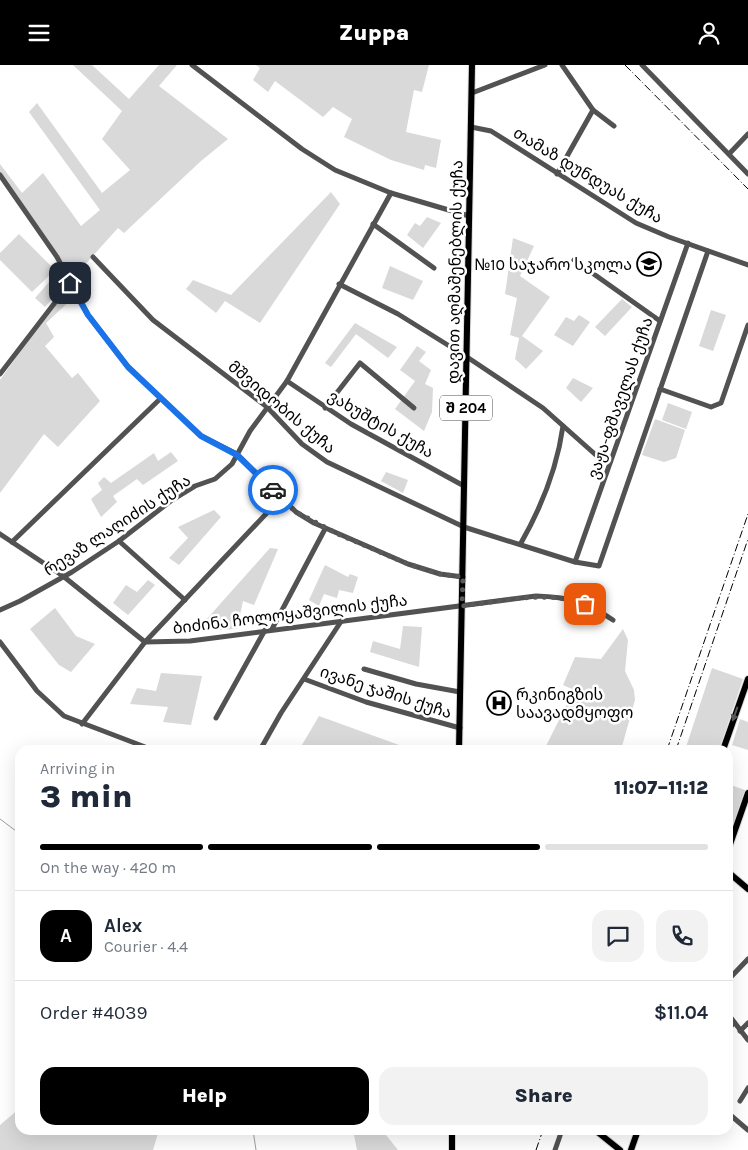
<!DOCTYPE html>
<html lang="en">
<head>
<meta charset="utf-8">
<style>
  body { margin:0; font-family:Karla,"Noto Sans Georgian",sans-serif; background:#f2f2f3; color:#1f2937; height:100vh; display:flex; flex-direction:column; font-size:19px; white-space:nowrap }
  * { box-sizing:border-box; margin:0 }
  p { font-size:16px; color:#747a83 }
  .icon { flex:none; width:28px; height:28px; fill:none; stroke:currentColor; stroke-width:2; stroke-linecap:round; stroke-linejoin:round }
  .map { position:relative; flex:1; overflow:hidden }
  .side { position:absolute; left:15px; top:680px; width:718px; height:390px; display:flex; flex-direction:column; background:#fff; border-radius:15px; box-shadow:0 5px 20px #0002 }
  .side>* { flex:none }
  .pin { position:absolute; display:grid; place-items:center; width:42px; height:42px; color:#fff; margin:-21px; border-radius:10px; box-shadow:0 2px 8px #0006 }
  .courier { position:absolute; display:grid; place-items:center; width:50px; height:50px; margin:-25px; border:4px solid #1a73e8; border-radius:50%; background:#fff; color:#222; box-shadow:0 1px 6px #0007 }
  .headline em { font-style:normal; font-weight:800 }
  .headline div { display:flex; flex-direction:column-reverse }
  .headline { display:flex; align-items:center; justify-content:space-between; height:85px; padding:0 25px }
  h1 { font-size:32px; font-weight:800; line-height:38px }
  .bar { display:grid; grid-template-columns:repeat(4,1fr); gap:8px 5px; align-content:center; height:60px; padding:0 25px }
  .bar i { height:6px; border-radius:4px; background:#e0e1e3 }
  .bar .active { background:#000 }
  .bar p { grid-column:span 4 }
  .line { display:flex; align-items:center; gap:12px; padding:0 25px; border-top:1px solid #e0e1e3 }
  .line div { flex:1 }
  .round { display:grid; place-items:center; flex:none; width:52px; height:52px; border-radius:15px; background:#f2f2f3 }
  .cta { display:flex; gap:10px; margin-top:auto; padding:10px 25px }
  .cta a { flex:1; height:58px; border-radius:15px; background:#000; color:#fff; font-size:20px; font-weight:800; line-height:58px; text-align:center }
  .cta a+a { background:#f2f2f3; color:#1f2937 }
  header { display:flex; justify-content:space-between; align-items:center; height:65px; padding:0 25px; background:#000; color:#fff; font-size:22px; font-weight:800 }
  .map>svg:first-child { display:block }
</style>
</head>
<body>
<header><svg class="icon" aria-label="menu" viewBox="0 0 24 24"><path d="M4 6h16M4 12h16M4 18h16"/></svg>Zuppa<svg class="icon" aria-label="person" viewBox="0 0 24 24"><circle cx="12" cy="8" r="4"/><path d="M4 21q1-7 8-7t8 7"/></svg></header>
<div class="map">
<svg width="748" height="1085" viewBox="0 0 748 1085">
  <rect width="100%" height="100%" fill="#fff"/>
  <!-- green -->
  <g fill="#d9d9d9">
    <path d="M73,0H92L129,34L159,0H177L159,21L228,74L201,96L124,168L118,163L72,214L58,189L0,107V99L22,128L43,108L81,161L100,145L29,47L37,38L102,128L130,105L102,74L122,46Z"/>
    <path d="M256,0H429L422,27L414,25L406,67L441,75L436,103L425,100L424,105L391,95L344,72L352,54L333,42L323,52L275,16L268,27L253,15L260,3Z"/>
    <path d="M331,127L340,139L260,258L225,236L216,248L186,224L193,215L231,230Z"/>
    <path d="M427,152L441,158L423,183L407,170L415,158L420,161Z"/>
    <path d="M19,169L55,205L32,227L0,195V188Z"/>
    <path d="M513,173L534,181L520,211L550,232L522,271L543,286L526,304L515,294L519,273L510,270L517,233L505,229Z"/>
    <path d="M390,201L423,216L413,235L382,223Z"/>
    <path d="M50,216L60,225L45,242L35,233Z"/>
    <path d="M69,223L75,231L46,258L54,272L45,281L72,313L78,308L100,336L58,382L44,369L0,428V315L51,243Z"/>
    <path d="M622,234L632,242L605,271L595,262Z"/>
    <path d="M711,245L726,250L713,286L699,281Z"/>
    <path d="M579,250L590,257L573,281L554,270L566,252L574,256Z"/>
    <path d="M355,258L397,282L388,293L356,269L331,302L325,298Z"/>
    <path d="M417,281L426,287L419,296L431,305L425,319L433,323L432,347L424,366L395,344L415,316L400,305Z"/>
    <path d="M573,313L593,323L581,337L566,323Z"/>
    <path d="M668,338L692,347L686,364L662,355Z"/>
    <path d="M655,354L685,365L676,393L664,397L642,390Z"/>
    <path d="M171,387L178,396L143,420L137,414L113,431L117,437L101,452L91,434L102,425L98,418L104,412L111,418L154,388L158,396Z"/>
    <path d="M386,407L408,415L403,428L381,416Z"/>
    <path d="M214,445L221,452L179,500L169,493L188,473L178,462Z"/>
    <path d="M270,483L278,484L254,540L243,536L237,564L196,566Z"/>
    <path d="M325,500L348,512L350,509L358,512L353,528L339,525L337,533L324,529L319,541L309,535Z"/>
    <path d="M148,515L155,520L128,550L113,538L126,520L137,527Z"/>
    <path d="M55,543L76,571L95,579L71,607L59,600L30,564Z"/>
    <path d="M403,561L422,562L419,602L370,587L373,576L400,584Z"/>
    <path d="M623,564L628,575L625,606L634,625L635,635L621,685H544L574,625L563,620L575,592L601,594Z"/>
    <path d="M712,603L743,614L719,685H685Z"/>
    <path d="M161,608L202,611L191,660L163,657L168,642L130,639L137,623L156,626Z"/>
    <path d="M319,651L413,685H299Z"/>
    <path d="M740,654L748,657V685L732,680Z"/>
    <path d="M728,719L745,725L728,774Z"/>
    <path d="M20,1043V1065H159L153,1085H0V1060Z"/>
    <path d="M353,1065H382L398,1085H357Z"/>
  </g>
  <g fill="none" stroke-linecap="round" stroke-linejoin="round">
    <!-- stream -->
    <g stroke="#a0a0a0" stroke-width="1">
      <path d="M0,754L20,769"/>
      <path d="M253,1065L256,1085"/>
    </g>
    <!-- major casing -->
    <g stroke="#dbdbdb" stroke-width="8">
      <g id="major">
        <path d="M459,685L472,0"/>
        <path d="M723,685L748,614"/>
        <path d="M728,785L748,728"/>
        <path d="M728,807L748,824"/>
        <path d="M595,1065L620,1085"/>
        <path d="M452,1085V1065"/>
        <path d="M631,1085L638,1065"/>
      </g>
    </g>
    <!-- minor -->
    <g stroke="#525252" stroke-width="5">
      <path d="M192,0L302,84L335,105L391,128L469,151"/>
      <path d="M562,0L593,45L614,61"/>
      <path d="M642,0L748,109"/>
      <path d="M472,28L545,0"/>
      <path d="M471,62L491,66L636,158L669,172L748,200"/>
      <path d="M729,89L748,69"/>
      <path d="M557,109L593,45"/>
      <path d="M0,110L57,192L88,250L128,302L201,371L237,389L296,447L314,458L408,499L440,509L463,512"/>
      <path d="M373,159L434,203"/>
      <path d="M93,192L153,255L267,342L302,379L327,397L464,462L575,497L599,501L708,186"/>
      <path d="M574,195L660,256"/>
      <path d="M339,219L398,249L467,292L543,343L597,391L610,397"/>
      <path d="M0,309L70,218"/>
      <path d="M287,316L351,359L464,421"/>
      <path d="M660,324L711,342L721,338L748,260"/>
      <path d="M325,343L360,298L414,343"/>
      <path d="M0,469L63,511L145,577L190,576L536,531C569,532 585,536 613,555"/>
      <path d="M119,476L185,535"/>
      <path d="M12,477L161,333"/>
      <path d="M521,478C542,441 557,404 563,361"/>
      <path d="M575,497L688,178"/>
      <path d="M0,545L20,536L72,507L119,476L172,435L195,421L215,414L232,399L250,366L287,316L391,128"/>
      <path d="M272,564L325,464"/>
      <path d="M0,577L37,626L64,651L153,685"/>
      <path d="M364,604L416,619L460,627"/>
      <path d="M304,614L366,637L460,663"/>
      <path d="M216,653L265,565"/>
      <path d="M82,659L145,577L281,433"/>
      <path d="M260,685L281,648L342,555"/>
      <path d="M728,915L748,894"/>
      <path d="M728,949L748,975"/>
      <path d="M728,964L734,958"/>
      <path d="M740,966L748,958"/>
      <path d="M740,1036L748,1023"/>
      <path d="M728,1048L748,1065"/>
      <path d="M555,1085L562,1065"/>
    </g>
    <!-- major -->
    <use href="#major" stroke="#000" stroke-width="6"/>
    <!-- rail -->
    <g stroke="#000" stroke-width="1" stroke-dasharray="8 2.5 1 2.5" stroke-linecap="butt">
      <path d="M625,0L748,124"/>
      <path d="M667,685L748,449"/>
      <path d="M676,685L748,474"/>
      <path d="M536,1085L543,1065"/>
    </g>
  </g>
  <!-- one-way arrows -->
  <defs><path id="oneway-solid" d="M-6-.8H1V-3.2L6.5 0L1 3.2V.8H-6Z" transform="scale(1.25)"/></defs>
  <use fill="#595959" href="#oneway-solid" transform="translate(735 649) rotate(110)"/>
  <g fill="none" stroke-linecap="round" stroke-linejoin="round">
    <!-- done -->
    <path stroke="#595959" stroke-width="5" stroke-dasharray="0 9" d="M273,425L296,447L338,469L408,499L440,509L463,512L462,541C503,536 545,525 585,539"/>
    <!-- route -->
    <path stroke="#1a73e8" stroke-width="6" d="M70,218L88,250L128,302L201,371L237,390L273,425"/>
  </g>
  <!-- icons -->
  <defs>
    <g id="school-ring" transform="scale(1.25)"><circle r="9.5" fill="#fff" stroke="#000" stroke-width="1.5"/><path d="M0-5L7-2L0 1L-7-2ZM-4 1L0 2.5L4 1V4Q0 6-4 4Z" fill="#000"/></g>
    <g id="hospital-ring" transform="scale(1.25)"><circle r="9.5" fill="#fff" stroke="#000" stroke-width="1.5"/><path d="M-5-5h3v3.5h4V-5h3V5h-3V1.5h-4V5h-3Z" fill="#000"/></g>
  </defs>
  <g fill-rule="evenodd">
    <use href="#school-ring" x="649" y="199"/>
    <use href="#hospital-ring" x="499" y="638"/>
  </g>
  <g text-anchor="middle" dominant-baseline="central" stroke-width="5" stroke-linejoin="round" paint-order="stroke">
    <!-- shield labels -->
    <rect fill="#fff" stroke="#4c4c4c" stroke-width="1" x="440" y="330.5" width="52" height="25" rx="4"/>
    <g font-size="15" font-weight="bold" fill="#000">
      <text x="466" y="343">შ 204</text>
    </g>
    <!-- street labels -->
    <g font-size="16" fill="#000" stroke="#fff">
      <text transform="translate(588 110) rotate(31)">თამაზ დუნდუას ქუჩა</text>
      <text transform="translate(455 207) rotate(-89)">დავით აღმაშენებლის ქუჩა</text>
      <text transform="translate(620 333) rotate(-71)">ვაჟა-ფშაველას ქუჩა</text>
      <text transform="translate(282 342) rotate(40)">მშვიდობის ქუჩა</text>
      <text transform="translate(381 359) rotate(30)">ვახუშტის ქუჩა</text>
      <text transform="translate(117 460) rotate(-33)">რევაზ ლაღიძის ქუჩა</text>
      <text transform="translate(290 549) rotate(-7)">ბიძინა ჩოლოყაშვილის ქუჩა</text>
      <text transform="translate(386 627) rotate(18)">ივანე ჯაშის ქუჩა</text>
    </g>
    <!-- poi labels -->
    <g font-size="16" fill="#000" stroke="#fff" text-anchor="end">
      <text x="632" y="199">№10 საჯარო სკოლა</text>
      <text x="516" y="629" text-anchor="start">რკინიგზის<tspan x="516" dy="18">საავადმყოფო</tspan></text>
    </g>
  </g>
</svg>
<div class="pin" style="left:585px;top:539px;background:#ea580c"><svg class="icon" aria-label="bag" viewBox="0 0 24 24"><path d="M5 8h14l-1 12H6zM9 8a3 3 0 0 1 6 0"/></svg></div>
<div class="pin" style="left:70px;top:218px;background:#1f2937"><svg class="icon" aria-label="home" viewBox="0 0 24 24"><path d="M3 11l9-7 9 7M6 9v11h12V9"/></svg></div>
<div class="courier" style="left:273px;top:425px"><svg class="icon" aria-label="car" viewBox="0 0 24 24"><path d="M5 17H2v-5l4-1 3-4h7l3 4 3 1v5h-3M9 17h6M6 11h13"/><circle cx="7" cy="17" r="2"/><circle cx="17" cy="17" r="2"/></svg></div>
<section class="side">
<div class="headline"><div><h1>3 min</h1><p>Arriving in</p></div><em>11:07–11:12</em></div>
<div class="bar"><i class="active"></i><i class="active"></i><i class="active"></i><i></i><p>On the way · 420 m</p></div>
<div class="line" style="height:90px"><b class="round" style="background:#000;color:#fff">A</b><div><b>Alex</b><p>Courier · 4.4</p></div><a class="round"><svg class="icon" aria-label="chat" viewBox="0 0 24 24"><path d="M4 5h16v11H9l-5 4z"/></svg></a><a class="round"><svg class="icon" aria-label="phone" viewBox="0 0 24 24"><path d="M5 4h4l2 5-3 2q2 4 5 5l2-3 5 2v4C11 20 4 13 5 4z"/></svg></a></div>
<div class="line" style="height:65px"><div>Order #4039</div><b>$11.04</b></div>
<div class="cta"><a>Help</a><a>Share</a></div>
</section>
</div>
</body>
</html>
